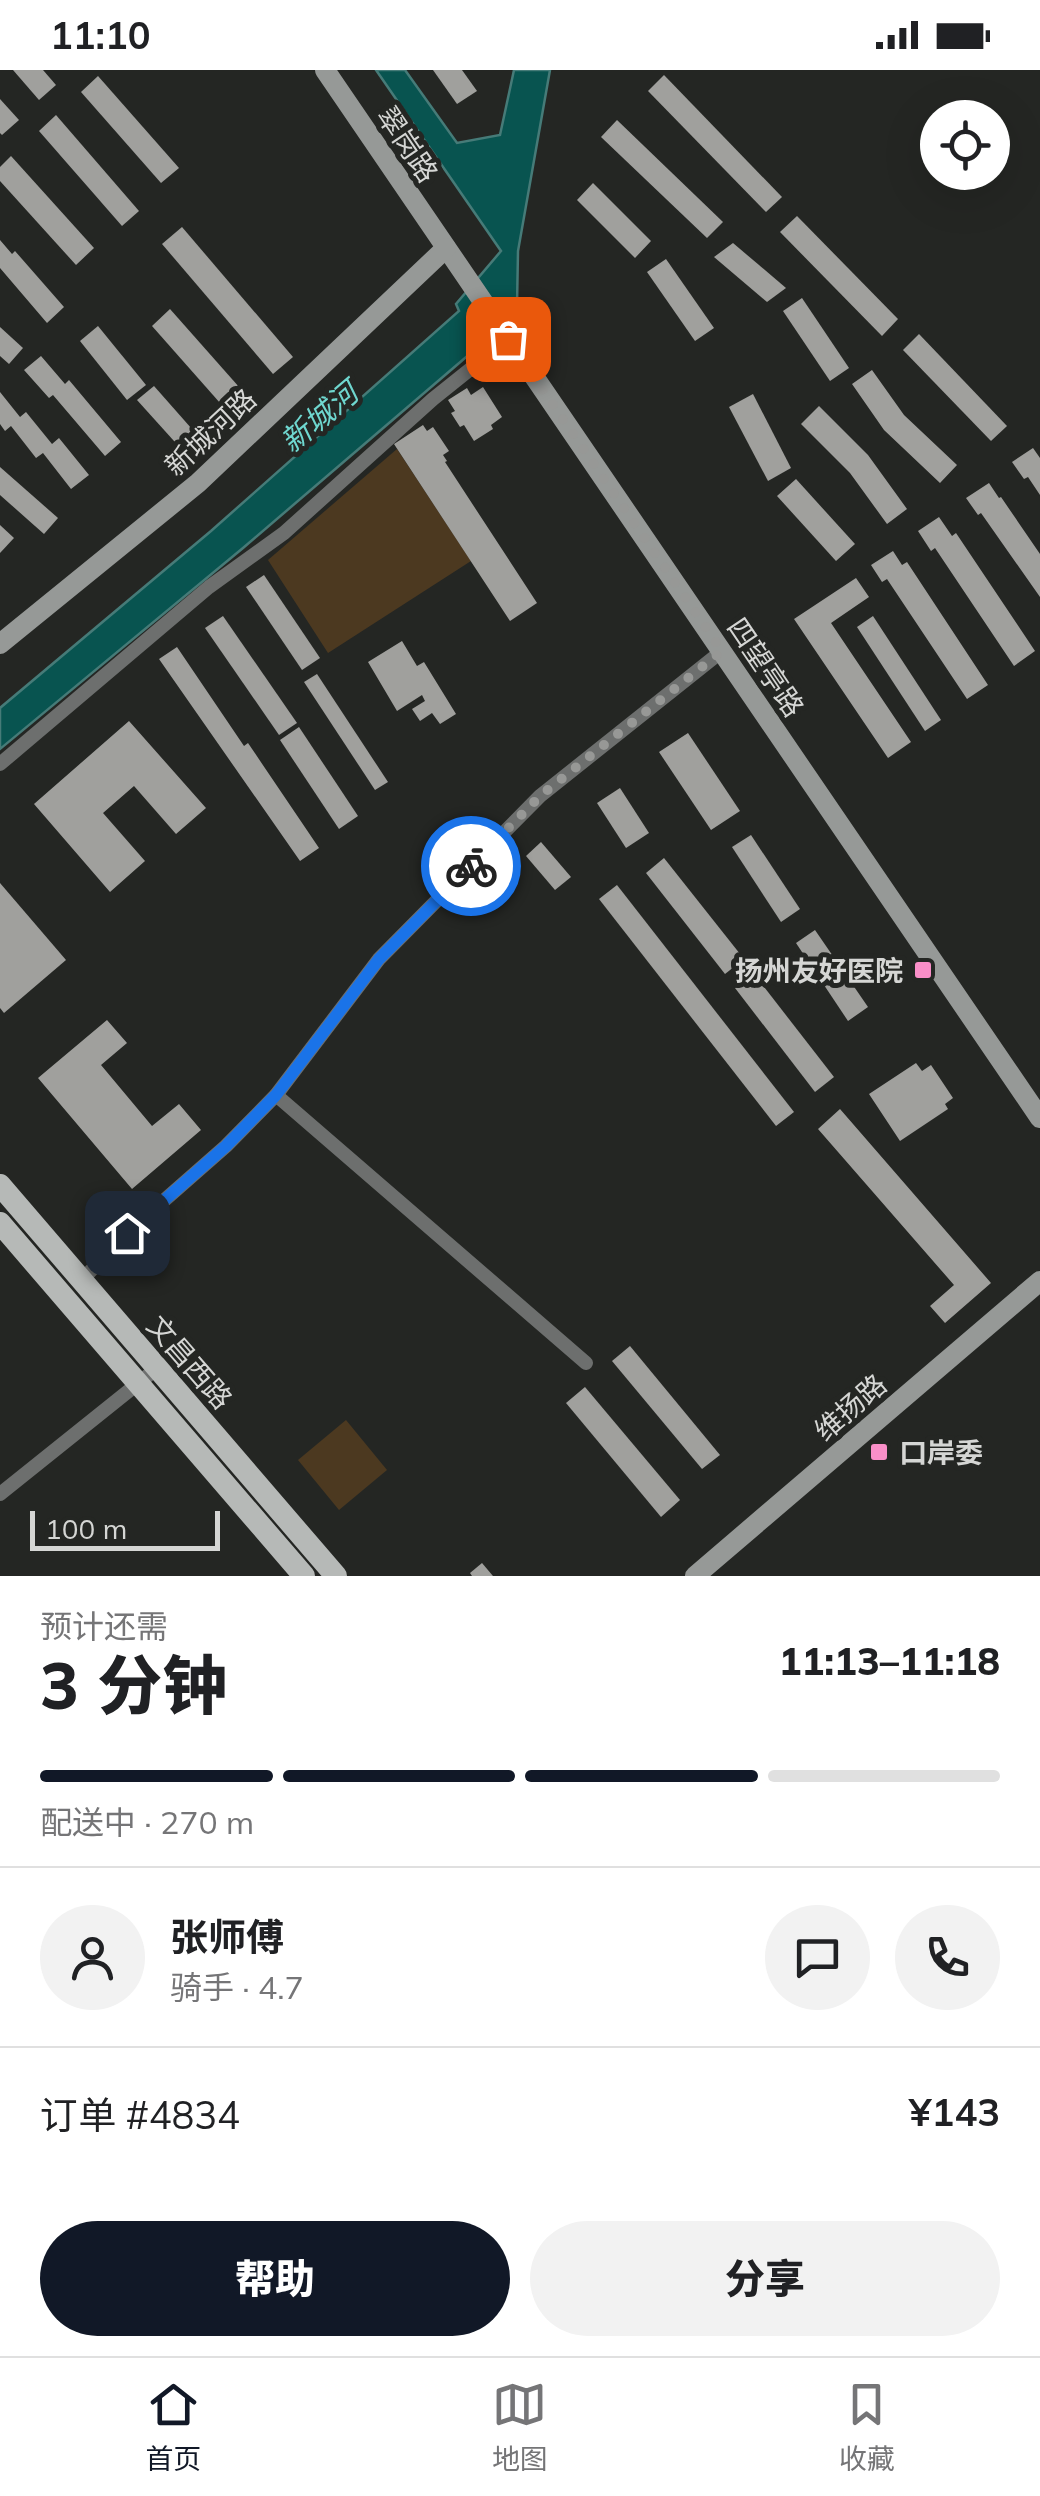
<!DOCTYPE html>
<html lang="zh">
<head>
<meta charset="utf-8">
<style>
  body { margin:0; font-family:Mulish,"Noto Sans SC",sans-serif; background:#f2f2f2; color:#202124; height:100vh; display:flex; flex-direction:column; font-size:38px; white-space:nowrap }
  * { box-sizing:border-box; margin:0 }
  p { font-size:32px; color:#757577 }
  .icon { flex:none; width:55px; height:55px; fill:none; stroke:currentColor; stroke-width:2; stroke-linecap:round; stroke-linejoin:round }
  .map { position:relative; height:1506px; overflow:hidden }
  .details { display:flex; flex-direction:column; background:#fff; flex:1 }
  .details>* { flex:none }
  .tools { position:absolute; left:920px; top:30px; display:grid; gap:20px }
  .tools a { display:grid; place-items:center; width:90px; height:90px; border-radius:50%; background:#fff; box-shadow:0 10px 40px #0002; font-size:50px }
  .scale { position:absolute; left:30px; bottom:25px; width:190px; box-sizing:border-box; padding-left:10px; border:5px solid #d5d6d4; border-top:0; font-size:28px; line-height:35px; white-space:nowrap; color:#d5d6d4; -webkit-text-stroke:8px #242623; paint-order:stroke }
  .pin { position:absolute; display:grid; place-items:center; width:85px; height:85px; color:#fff; margin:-42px; border-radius:20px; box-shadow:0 5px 15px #0006 }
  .courier { position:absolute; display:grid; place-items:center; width:100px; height:100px; margin:-50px; border:8px solid #1a73e8; border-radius:50%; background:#fff; color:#222; box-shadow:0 2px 12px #0007 }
  .head em { font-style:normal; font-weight:800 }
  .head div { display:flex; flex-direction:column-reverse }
  .head { display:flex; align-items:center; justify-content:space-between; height:170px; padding:0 40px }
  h1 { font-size:65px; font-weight:800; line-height:75px }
  .bar { display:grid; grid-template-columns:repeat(4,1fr); gap:15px 10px; align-content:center; height:120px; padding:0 40px }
  .bar i { height:12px; border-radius:8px; background:#e0e0e0 }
  .bar .active { background:#111827 }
  .bar p { grid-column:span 4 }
  .line { display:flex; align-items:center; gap:25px; padding:0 40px; border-top:2px solid #e0e0e0 }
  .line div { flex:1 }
  .round { display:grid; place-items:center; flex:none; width:105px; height:105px; border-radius:52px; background:#f2f2f2 }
  .button { display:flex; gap:20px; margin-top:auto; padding:20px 40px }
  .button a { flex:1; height:115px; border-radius:60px; background:#111827; color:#fff; font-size:40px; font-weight:800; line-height:115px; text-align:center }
  .button a+a { background:#f2f2f2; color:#202124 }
  .status { display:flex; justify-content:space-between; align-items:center; height:70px; padding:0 50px; background:#fff; direction:ltr }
  .status svg { height:28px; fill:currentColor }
  .tabs { display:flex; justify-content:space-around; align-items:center; height:140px; border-top:2px solid #e0e0e0; background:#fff; font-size:28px; color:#757577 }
  .tabs a { display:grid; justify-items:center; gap:5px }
  .tabs .active { color:#111827 }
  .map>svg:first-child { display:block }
</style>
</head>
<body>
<div class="status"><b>11:10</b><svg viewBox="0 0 49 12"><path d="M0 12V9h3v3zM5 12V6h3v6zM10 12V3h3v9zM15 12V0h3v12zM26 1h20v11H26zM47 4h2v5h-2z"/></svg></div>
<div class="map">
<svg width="1040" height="1506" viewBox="0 0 1040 1506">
  <rect width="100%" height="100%" fill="#242623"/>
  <!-- green -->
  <g fill="#4c3920">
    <path d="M397,379L471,491L328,583L268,490Z"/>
    <path d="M346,1350L387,1400L339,1440L298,1390Z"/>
  </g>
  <!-- water -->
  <path fill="#085450" stroke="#467b78" stroke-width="2.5" d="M376,0H405L457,73L500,65L514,0H550L518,181L517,236L486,270L243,478L0,679V638L211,461L459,241L456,234L501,181Z"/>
  <!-- building -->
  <g fill="#a0a09d">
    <path d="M13,0H43L56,15L39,30Z"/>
    <path d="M433,0H462L477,21L457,34Z"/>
    <path d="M664,5L782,127L766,142L648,21Z"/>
    <path d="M98,6L179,98L161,113L81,22Z"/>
    <path d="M0,29L19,50L2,65L0,63Z"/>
    <path d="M56,45L139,141L122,156L39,61Z"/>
    <path d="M617,50L723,152L707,168L601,67Z"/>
    <path d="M11,86L94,178L76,195L0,111V97Z"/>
    <path d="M593,113L651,171L635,188L577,130Z"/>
    <path d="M797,146L898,249L882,266L780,162Z"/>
    <path d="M182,157L293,287L273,304L162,174Z"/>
    <path d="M0,170L12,184L15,181L64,237L47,253L0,198Z"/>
    <path d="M733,173L786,218L767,232L714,187Z"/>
    <path d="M666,189L714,258L695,271L647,202Z"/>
    <path d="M802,228L849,298L830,311L783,241Z"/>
    <path d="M170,239L247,326L228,342L152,256Z"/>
    <path d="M98,256L146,315L127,330L80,271Z"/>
    <path d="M0,257L23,278L9,294L0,286Z"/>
    <path d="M919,264L1007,356L991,371L903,280Z"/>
    <path d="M41,286L65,314L69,310L121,372L105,386L53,325L49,328L24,300Z"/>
    <path d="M872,300L904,345L957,395L940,413L884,360L852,314Z"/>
    <path d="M154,316L199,367L183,381L137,330Z"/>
    <path d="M483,317L502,347L491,355L493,359L474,371L464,355L460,357L451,343L455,341L448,330L467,318L471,325Z"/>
    <path d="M0,322L20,347L26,342L52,374L59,368L89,405L71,419L43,383L36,388L11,356L5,361L0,354Z"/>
    <path d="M753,324L791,398L768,411L729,337Z"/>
    <path d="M819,336L868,385L907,439L887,454L850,403L801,354Z"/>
    <path d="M423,355L427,361L433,357L449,381L443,385L447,391L445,392L537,533L510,551L394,374Z"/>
    <path d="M1033,378L1040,388V425L1028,407L1024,409L1012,392Z"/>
    <path d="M0,397L58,448L44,464L0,425Z"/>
    <path d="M796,409L855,474L836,491L777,426Z"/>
    <path d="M989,413L999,428L1001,427L1040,484V527L981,443L978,445L966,428Z"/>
    <path d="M939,447L952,466L956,463L1035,581L1014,596L935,478L931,481L918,461Z"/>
    <path d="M0,455L14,468L0,483Z"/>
    <path d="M893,481L902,495L907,492L988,615L967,629L887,509L882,512L871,495Z"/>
    <path d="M264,505L320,588L302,600L246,517Z"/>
    <path d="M856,508L869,527L831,553L911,672L888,688L794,549Z"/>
    <path d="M223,546L297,653L279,665L205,558Z"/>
    <path d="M873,546L941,650L925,661L857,557Z"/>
    <path d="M402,571L417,596L424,592L456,644L440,654L432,643L420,651L412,639L425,631L422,625L397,641L368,592Z"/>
    <path d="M177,577L244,676L248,673L319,778L300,791L159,589Z"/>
    <path d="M317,604L388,712L375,720L304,612Z"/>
    <path d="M129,651L206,738L176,764L134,716L103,743L145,791L110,822L34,734Z"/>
    <path d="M299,657L358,746L339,759L280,670Z"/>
    <path d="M688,663L740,741L711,760L659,682Z"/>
    <path d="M620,718L649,763L626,778L597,733Z"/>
    <path d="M751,765L800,839L781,852L732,777Z"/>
    <path d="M541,772L571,807L555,820L526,786Z"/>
    <path d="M664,788L744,889L725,904L646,803Z"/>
    <path d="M0,813L66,890L4,943L0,938Z"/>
    <path d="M617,815L794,1042L776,1056L599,829Z"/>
    <path d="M815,860L868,937L848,951L796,873Z"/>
    <path d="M754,904L834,1007L815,1022L735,918Z"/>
    <path d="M107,950L127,973L101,995L152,1056L179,1034L201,1060L132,1119L38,1008Z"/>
    <path d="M916,993L922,1001L931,995L953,1028L945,1034L948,1039L900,1071L869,1024Z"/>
    <path d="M840,1039L991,1213L945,1253L930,1236L954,1215L818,1059Z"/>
    <path d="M630,1276L720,1385L702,1399L612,1291Z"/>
    <path d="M585,1317L680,1430L661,1447L566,1333Z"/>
    <path d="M482,1493L493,1506H472L470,1503Z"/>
  </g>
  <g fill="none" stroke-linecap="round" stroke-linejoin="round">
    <!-- street -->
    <g stroke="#6d6f6e" stroke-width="14">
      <path d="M0,694L209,517L284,463L433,329L508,269"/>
      <path d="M276,1025L586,1293"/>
      <path d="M81,1211L127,1163L226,1076L276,1025L379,889L540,726L722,581"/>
      <path d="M0,1424L156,1299"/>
    </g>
    <!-- secondary -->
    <g stroke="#969997" stroke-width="20">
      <path d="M325,0L1040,1048"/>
      <path d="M0,574L198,413L446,178"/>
      <path d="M695,1506L1040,1211"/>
    </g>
    <!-- primary -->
    <g stroke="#b6b9b7" stroke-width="22">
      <path d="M0,1115L336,1506"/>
      <path d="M0,1153L304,1506"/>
    </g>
  </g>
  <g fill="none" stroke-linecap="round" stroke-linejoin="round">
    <!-- done -->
    <path stroke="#979896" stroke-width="10" stroke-dasharray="0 18" d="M471,796L540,726L722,581L508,269"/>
    <!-- route -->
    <path stroke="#1a73e8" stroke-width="12" d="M127,1163L226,1076L276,1025L379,889L471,796"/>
  </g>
  <!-- markers -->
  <g fill="#fa8fc8" stroke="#242623" stroke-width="4">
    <rect x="913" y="890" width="20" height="20" rx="5"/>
    <rect x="869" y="1372" width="20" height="20" rx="5"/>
  </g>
  <g text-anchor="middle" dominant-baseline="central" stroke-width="10" stroke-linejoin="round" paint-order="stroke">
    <!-- street labels -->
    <g font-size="28" fill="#d5d6d4" stroke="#242623">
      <text transform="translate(408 74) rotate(56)">翠岗路</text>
      <text transform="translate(210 362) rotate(-43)">新城河路</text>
      <text transform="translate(766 597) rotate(56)">四望亭路</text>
      <text transform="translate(190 1292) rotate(49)">文昌西路</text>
      <text transform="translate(850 1337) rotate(-41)">维扬路</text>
    </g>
    <!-- poi labels -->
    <g font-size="28" font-weight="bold" fill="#d5d6d4" stroke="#242623" text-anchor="end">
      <text x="903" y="900">扬州友好医院</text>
      <text x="899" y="1382" text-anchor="start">口岸委</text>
    </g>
    <!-- water labels -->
    <g font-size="30" font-style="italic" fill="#6fd7cf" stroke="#242623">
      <text transform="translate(319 347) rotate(-40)">新城河</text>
    </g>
  </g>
</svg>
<div class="tools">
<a><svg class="icon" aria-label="locate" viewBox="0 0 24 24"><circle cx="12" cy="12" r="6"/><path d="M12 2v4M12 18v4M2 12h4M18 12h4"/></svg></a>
</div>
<div class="scale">100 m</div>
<div class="pin" style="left:508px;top:269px;background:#ea580c"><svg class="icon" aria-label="bag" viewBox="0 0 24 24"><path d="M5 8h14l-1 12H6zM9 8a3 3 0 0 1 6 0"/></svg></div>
<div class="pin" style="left:127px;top:1163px;background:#1f2937"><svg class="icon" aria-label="home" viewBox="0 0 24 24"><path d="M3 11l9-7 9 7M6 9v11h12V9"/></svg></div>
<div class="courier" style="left:471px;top:796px"><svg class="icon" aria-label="bike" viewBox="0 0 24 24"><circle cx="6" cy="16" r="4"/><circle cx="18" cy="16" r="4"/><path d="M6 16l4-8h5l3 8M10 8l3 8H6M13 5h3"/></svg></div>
</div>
<section class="details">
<div class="head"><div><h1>3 分钟</h1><p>预计还需</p></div><em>11:13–11:18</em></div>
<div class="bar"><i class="active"></i><i class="active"></i><i class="active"></i><i></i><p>配送中 · 270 m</p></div>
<div class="line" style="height:180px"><a class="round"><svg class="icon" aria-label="person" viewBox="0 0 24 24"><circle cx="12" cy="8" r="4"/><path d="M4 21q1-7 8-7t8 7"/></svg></a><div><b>张师傅</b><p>骑手 · 4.7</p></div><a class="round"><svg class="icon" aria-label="chat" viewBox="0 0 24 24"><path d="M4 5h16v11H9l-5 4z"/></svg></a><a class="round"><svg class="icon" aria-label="phone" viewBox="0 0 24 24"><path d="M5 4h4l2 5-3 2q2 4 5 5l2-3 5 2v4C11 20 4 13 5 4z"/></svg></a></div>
<div class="line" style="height:130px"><div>订单 #4834</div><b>¥143</b></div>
<div class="button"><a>帮助</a><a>分享</a></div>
</section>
<nav class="tabs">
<a class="active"><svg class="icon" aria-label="home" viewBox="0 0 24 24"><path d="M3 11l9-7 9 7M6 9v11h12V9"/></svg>首页</a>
<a><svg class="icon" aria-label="map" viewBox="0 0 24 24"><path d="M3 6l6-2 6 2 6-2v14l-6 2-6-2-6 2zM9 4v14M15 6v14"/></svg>地图</a>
<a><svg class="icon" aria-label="saved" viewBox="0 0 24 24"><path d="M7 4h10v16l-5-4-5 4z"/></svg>收藏</a>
</nav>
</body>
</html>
